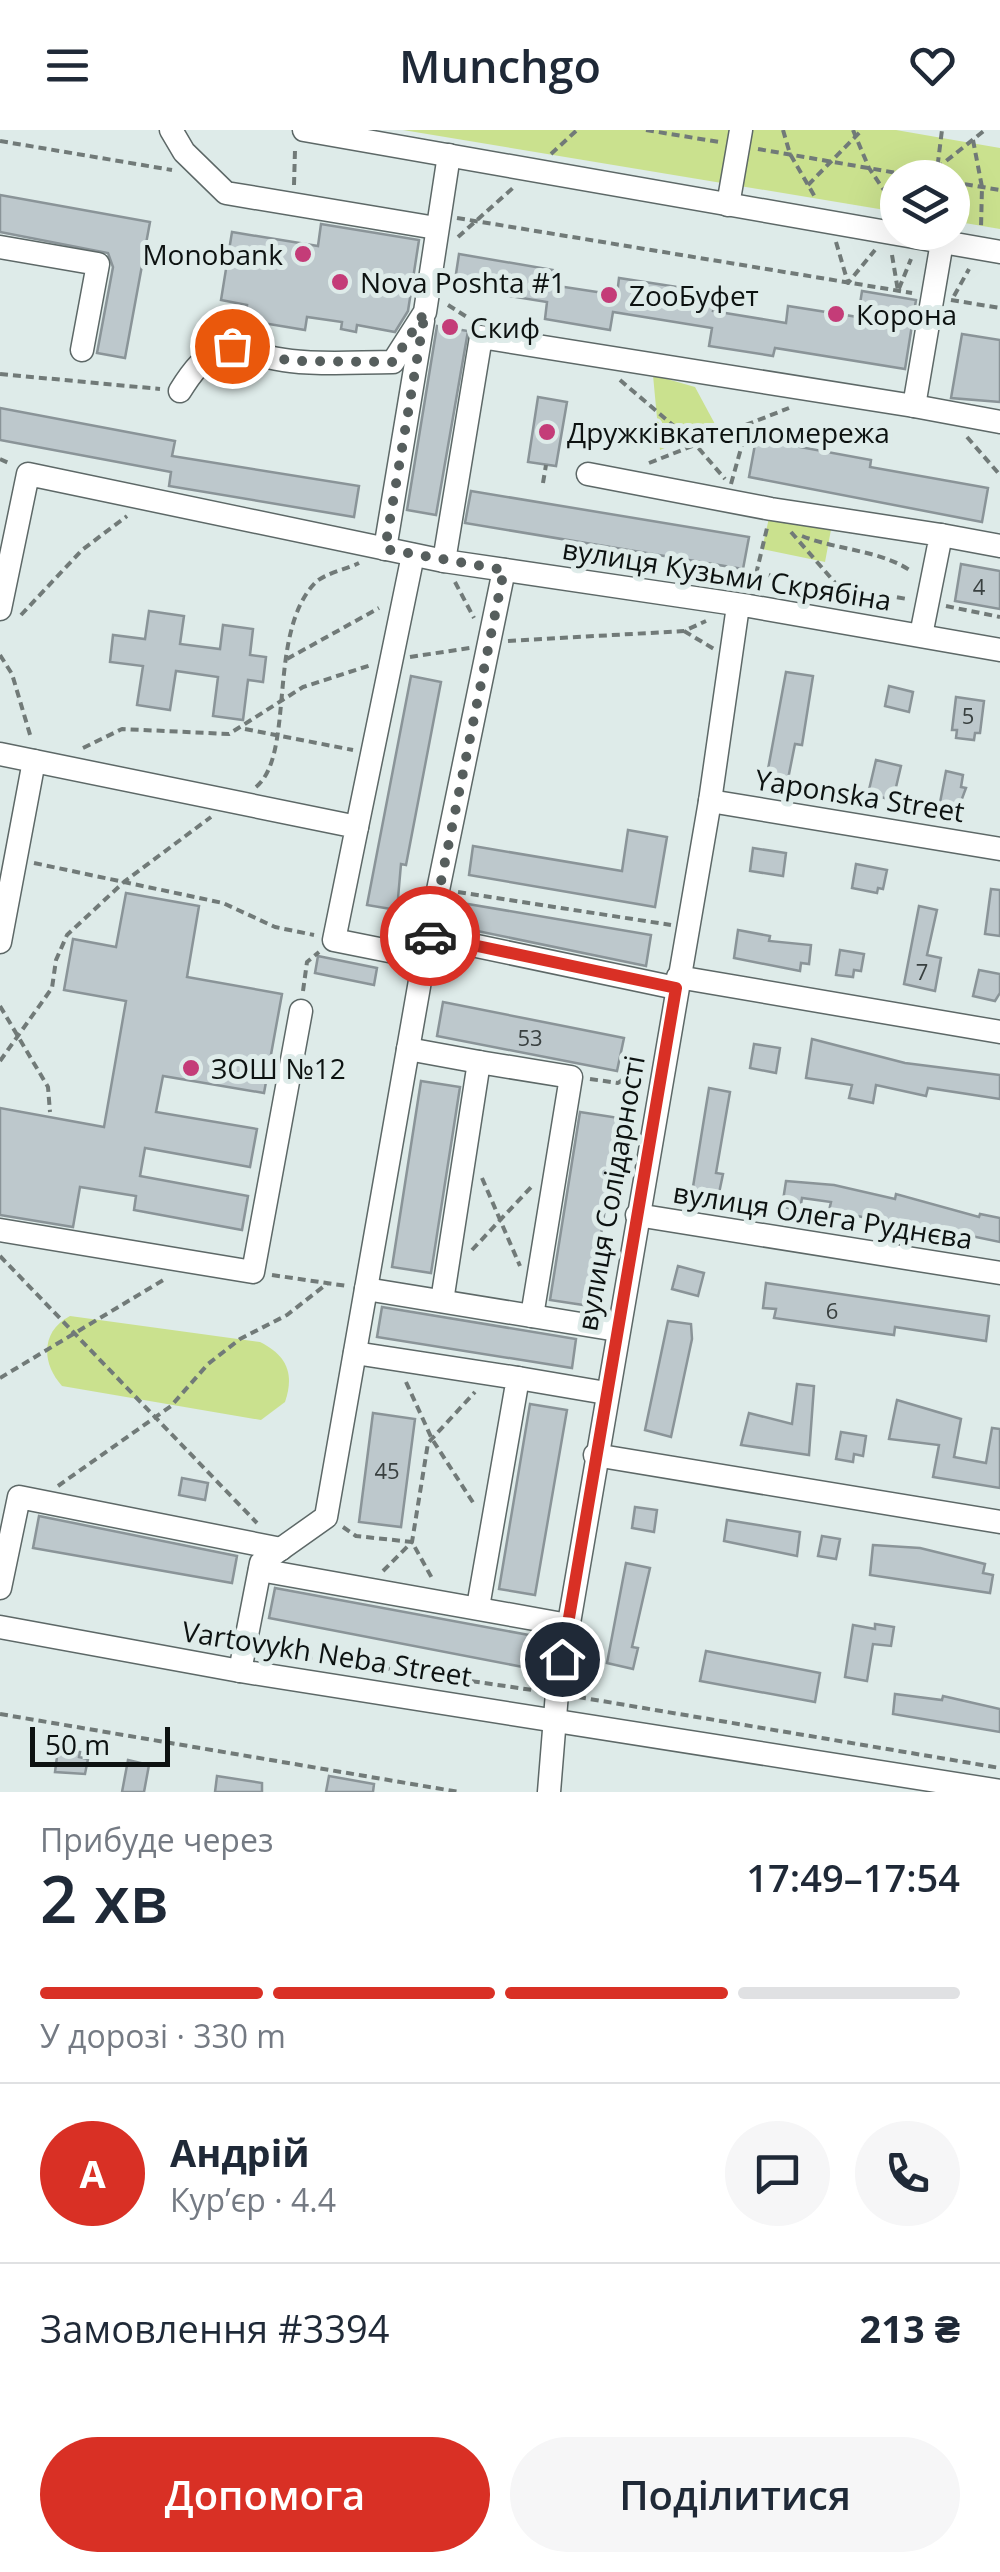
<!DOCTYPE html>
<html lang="uk">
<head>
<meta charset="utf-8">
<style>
  body { margin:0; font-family:"Open Sans",sans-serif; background:#f6f6f7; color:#1f2937; height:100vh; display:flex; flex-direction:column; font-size:38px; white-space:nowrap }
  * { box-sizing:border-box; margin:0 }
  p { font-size:32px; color:#747a83 }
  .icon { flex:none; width:55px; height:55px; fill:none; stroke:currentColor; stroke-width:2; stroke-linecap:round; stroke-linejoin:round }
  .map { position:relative; height:1662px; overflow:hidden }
  .sheet { display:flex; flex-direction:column; background:#fff; flex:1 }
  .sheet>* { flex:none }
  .controls { position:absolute; left:880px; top:30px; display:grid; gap:20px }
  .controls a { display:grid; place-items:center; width:90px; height:90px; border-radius:50%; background:#fff; box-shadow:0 10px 40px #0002; font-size:50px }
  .scale { position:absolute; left:30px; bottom:25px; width:140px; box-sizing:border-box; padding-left:10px; border:5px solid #0d1211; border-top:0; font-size:28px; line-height:35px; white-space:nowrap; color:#0d1211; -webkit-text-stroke:8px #deebe9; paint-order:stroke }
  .pin { position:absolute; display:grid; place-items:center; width:85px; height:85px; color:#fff; margin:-42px; border:5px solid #fff; border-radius:50%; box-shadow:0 2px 10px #0007 }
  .courier { position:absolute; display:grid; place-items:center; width:100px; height:100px; margin:-50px; border:8px solid #d93025; border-radius:50%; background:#fff; color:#222; box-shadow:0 2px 12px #0007 }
  .summary em { font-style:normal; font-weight:600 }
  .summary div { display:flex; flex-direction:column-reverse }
  .summary { display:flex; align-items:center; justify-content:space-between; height:170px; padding:0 40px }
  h1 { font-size:65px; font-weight:600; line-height:75px }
  .bar { display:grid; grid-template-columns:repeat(4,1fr); gap:15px 10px; align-content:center; height:120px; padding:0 40px }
  .bar i { height:12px; border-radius:8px; background:#e0e1e3 }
  .bar .on { background:#d93025 }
  .bar p { grid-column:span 4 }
  .line { display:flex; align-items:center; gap:25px; padding:0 40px; border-top:2px solid #e0e1e3 }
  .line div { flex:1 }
  .round { display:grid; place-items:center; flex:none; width:105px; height:105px; border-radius:52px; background:#f6f6f7 }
  .cta { display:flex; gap:20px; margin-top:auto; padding:20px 40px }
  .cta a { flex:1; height:115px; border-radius:60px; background:#d93025; color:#fff; font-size:40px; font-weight:600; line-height:115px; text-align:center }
  .cta a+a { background:#f6f6f7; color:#1f2937 }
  header { display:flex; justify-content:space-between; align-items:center; height:130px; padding:0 40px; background:#fff; font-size:45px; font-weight:600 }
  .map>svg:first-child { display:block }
</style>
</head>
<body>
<header><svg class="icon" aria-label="menu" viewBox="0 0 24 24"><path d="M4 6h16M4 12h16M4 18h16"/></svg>Munchgo<svg class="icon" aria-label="heart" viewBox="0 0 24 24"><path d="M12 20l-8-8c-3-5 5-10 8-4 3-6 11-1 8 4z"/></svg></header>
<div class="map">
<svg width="1000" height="1662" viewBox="0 0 1000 1662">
  <rect width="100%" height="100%" fill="#deebe9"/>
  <!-- green -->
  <g fill="#cae18e">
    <path d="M403,0H896L1000,18V99L953,91L952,48H898L897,82Z"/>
    <path d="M653,245L695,257L716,296L660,320Z"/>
    <path d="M771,379L833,389L825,432L762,419Z"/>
    <path d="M70,1186L260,1212C286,1225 295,1243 285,1272L261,1290L62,1256C41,1233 41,1201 70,1186Z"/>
  </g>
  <!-- building -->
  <g fill="#bdc8cc" stroke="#8a9498" stroke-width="2.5">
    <path d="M0,65L150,92L125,228L97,223L113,137L108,123L0,102Z"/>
    <path d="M321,94L419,110L408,181L395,202L357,195L356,202L341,199L342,192L307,187L305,200L245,190L247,175L221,170L232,102L318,116Z"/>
    <path d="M459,124L553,140L551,155L617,165L619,148L716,163L713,181L786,193L788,176L858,187L862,161L916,170L905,239L775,218L773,226L709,216L712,198L613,182L610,200L545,189L547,172L454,157Z"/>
    <path d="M437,196L468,201L436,385L407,380Z"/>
    <path d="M962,204L1000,210V272L951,268Z"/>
    <path d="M538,267L567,272L556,336L528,332Z"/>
    <path d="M0,278L175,311L172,326L359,356L354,387L169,356L171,342L0,310Z"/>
    <path d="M756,309L871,330L870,337L988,358L982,392L749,347Z"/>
    <path d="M471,361L749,407L743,439L465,393Z"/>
    <path d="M961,434L1000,441V479L955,471Z"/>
    <path d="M149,481L184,486L180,514L220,519L223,495L253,499L250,525L266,527L263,552L248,550L243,590L213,586L218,547L176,541L170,580L137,575L143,536L110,532L113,505L145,509Z"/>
    <path d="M786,542L813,546L802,615L795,614L787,654L766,650Z"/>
    <path d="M411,546L441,552L406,735L401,734L397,780L367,775Z"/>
    <path d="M889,556L913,562L909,582L885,576Z"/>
    <path d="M956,567L984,571L980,603H975L974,610L956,608L957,600H952Z"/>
    <path d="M876,630L901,636L893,670L868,664Z"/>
    <path d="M946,641L963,645L961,657L966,658L957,682L939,678Z"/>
    <path d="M628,700L667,707L655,777L469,745L473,716L622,741Z"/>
    <path d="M753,718L786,723L783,746L750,741Z"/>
    <path d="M856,734L887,740L883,759L878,758L877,763L852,758Z"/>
    <path d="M991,759L1000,760V806L985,804Z"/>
    <path d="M126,763L199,776L187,847L282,864L264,963L163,946L156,982L257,999L250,1037L145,1018L140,1046L248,1066L242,1100L134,1080L136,1066L80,1057L73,1097L0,1085V978L104,997L126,871L64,860L73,809L116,817Z"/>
    <path d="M462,773L651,805L646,836L458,797Z"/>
    <path d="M919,776L937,780L927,825L941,828L935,861L904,854Z"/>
    <path d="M738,800L770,806L769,811L811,815L809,834L801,833L800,841L734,828Z"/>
    <path d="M840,820L864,824L861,841L854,840L853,847L836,845Z"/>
    <path d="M318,826L377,838L374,855L315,843Z"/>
    <path d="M979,840L1000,844V863L995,871L973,866Z"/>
    <path d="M443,872L624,908L617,941L437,906Z"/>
    <path d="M812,909L905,933L1000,945V969L928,958L926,966L876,955L873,973L849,968L852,955L806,948Z"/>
    <path d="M754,914L780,918L776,943L750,938Z"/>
    <path d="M421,951L460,957L431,1143L392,1137Z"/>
    <path d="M709,958L730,962L716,1043L723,1044L718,1068L692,1063Z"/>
    <path d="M580,982L619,988L590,1176L550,1170Z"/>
    <path d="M786,1051L834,1055L895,1069L896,1064L979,1087L980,1084L1000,1088V1112L904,1092L903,1096L853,1085L852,1090L828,1085L831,1072L802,1068L800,1080L782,1077Z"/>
    <path d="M678,1136L704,1143L698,1166L672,1159Z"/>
    <path d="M766,1153L989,1186L986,1211L895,1197L894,1205L774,1188L776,1179L763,1178Z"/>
    <path d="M382,1177L576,1209L572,1238L377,1207Z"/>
    <path d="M668,1191L691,1194L692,1209L671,1307L645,1300Z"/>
    <path d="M797,1254L814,1256L809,1325L741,1315L749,1283L792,1294Z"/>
    <path d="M897,1270L961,1289L954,1327L986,1333L992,1298L1000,1299V1358L933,1347L939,1315L889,1309Z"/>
    <path d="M530,1274L567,1280L535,1465L499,1459Z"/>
    <path d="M373,1283L415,1289L401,1397L359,1392Z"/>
    <path d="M841,1302L866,1306L863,1326L854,1324L853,1332L836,1329Z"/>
    <path d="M182,1348L208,1353L205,1370L179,1365Z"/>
    <path d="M635,1377L657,1380L654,1402L632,1398Z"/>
    <path d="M39,1386L237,1426L232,1453L33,1418Z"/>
    <path d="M727,1390L800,1402L797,1426L724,1411Z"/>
    <path d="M822,1406L840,1409L836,1429L818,1426Z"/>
    <path d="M873,1415L920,1418L985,1434L983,1443L993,1445L990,1463L870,1445Z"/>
    <path d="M626,1433L650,1438L632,1517L638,1518L633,1539L607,1533Z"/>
    <path d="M275,1458L529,1505L523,1537L269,1488Z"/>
    <path d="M875,1494L894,1497L891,1516L873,1514L867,1551L845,1547L853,1495L875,1499Z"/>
    <path d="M706,1521L820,1543L815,1572L700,1551Z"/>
    <path d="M895,1564L942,1570L943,1566L1000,1579V1602L893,1584Z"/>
    <path d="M58,1619L80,1622L79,1627L88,1629L85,1644L55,1642Z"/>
    <path d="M128,1630L149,1635L144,1662H122Z"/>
    <path d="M217,1646L262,1653V1662H215Z"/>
    <path d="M329,1646L374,1654L373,1662H326Z"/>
  </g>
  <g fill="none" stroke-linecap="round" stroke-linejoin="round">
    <!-- minor casing -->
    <g stroke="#5d6867" stroke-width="25">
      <g id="minor">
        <path d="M171,0L184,22L226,63L436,98"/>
        <path d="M304,0L1000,122"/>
        <path d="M728,75L741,0"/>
        <path d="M0,117L98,134L82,220"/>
        <path d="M180,261C218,199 233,224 291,231C324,235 360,232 393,232L425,182L449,25"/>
        <path d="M914,276L1000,292"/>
        <path d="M588,344L771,379L941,405L921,505"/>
        <path d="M941,405L1000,416"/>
        <path d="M385,419L423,191"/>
        <path d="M444,431L481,207L914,276L942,112"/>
        <path d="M0,479L28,344L444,431L749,476L1000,520"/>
        <path d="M0,624L357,697L334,810L424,828L326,1387L261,1433L240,1541"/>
        <path d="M710,671L1000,719"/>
        <path d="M357,697L413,425"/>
        <path d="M429,806L676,858"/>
        <path d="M0,812L34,631"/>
        <path d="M424,828L504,440"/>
        <path d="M678,847L1000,902"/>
        <path d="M408,919L479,932"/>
        <path d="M637,1085L1000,1143"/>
        <path d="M0,1100L253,1142L301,881"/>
        <path d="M366,1159L617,1200"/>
        <path d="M442,1171L479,932L571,947L532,1186"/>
        <path d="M355,1223L518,1248L478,1477"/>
        <path d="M518,1248L606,1263"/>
        <path d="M595,1325L1000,1392"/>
        <path d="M260,1440L568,1495"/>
        <path d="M0,1458L19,1367L281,1419"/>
        <path d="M0,1497L240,1541L1000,1661"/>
        <path d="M549,1662L557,1563L710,671L738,476"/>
      </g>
    </g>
    <!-- path -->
    <g stroke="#717a78" stroke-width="4" stroke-dasharray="8 5" stroke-linecap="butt">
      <path d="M646,0L719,12"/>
      <path d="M783,0L790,24L815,67"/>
      <path d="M853,0L869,38L898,81"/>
      <path d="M973,10L982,57L981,98"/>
      <path d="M0,11L172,40"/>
      <path d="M758,19L926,48"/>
      <path d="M551,24L577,0"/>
      <path d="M926,47L985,0"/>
      <path d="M936,48L942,0"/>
      <path d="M952,52L1000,60"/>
      <path d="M294,55L295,20"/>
      <path d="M808,55L862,0"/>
      <path d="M457,88L912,163"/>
      <path d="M458,107L514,57"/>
      <path d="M836,112L848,153L875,120"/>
      <path d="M892,125L898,161L911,129"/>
      <path d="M954,166L969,139"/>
      <path d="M951,170L1000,178"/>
      <path d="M448,175L470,189"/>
      <path d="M0,244L160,259"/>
      <path d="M620,250L695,314L725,349"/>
      <path d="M967,307L1000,345"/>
      <path d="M0,329L11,334"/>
      <path d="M649,333L789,278"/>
      <path d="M543,353L546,335"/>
      <path d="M731,354L747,297"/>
      <path d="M791,402L837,455"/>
      <path d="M802,406C837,420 880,420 911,441"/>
      <path d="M756,443L907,469"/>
      <path d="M455,452L474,488"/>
      <path d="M753,457L767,398"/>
      <path d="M946,476L1000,487"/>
      <path d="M21,485L82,420L127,386"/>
      <path d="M684,501L714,519"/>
      <path d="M508,511L684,501L706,491"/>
      <path d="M0,525L12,544L31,608"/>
      <path d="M410,527L470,518"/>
      <path d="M287,529L379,478"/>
      <path d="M245,599L353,620"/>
      <path d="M83,618L122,599L229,604L303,557L371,535"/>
      <path d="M256,657C296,624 266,502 316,452C326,443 347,439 359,433"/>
      <path d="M34,733L223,773L275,797L314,805"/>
      <path d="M458,762L671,795"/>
      <path d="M303,861L307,832L319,822"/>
      <path d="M0,876L48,957L50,982"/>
      <path d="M0,931L52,858L56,830L67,805L125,751L211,687"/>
      <path d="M590,949L618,953L644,934"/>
      <path d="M482,1048L520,1136"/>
      <path d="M472,1120L534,1054"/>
      <path d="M0,1126L257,1393"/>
      <path d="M272,1145L347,1156"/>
      <path d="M0,1248L165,1149"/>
      <path d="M406,1252L432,1309L474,1374"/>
      <path d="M58,1356L171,1276L208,1234L240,1209L287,1185L328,1153"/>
      <path d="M343,1397L356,1406L412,1412L433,1450"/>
      <path d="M383,1441L412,1412L428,1313L475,1262"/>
      <path d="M197,1510L227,1515"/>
      <path d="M266,1521L539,1561"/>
      <path d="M578,1567L1000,1638"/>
      <path d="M0,1584L459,1662"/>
    </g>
    <!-- minor -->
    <use href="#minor" stroke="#fff" stroke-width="22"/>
  </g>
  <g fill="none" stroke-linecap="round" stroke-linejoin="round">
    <!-- done -->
    <path stroke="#565e5d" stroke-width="10" stroke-dasharray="0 18" d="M232,216L290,231L393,232L425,182L385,419L504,440L430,806"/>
    <!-- route -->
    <path stroke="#d93025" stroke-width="12" d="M430,806L676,858L562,1529"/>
  </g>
  <!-- markers -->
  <g fill="#c43c78" stroke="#deebe9" stroke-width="4">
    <circle cx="303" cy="124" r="10"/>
    <circle cx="340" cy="152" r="10"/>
    <circle cx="609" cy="165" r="10"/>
    <circle cx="836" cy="184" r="10"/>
    <circle cx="450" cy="197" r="10"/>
    <circle cx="547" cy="302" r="10"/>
    <circle cx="191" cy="938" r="10"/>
  </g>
  <g text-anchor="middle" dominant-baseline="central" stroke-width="10" stroke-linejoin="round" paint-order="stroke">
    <!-- number labels -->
    <g font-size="22" fill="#394040">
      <text x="979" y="456">4</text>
      <text x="968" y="585">5</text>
      <text x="922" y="841">7</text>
      <text x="530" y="907">53</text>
      <text x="832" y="1180">6</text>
      <text x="387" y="1340">45</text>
    </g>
    <!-- poi labels -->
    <g font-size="28" fill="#0d1211" stroke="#deebe9" text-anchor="start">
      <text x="283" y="124" text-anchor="end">Monobank</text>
      <text x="360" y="152">Nova Poshta #1</text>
      <text x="629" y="165">ZooБуфет</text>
      <text x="856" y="184">Корона</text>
      <text x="470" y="197">Скиф</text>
      <text x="567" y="302">Дружківкатепломережа</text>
      <text x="211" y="938">ЗОШ №12</text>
    </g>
    <!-- street labels -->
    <g font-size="28" fill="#0d1211" stroke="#deebe9">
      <text transform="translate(727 444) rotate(9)">вулиця Кузьми Скрябіна</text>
      <text transform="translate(860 665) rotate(9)">Yaponska Street</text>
      <text transform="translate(610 1063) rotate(-80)">вулиця Солідарності</text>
      <text transform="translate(823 1085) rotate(9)">вулиця Олега Руднєва</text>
      <text transform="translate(327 1523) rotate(9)">Vartovykh Neba Street</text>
    </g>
  </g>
</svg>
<div class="controls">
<a><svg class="icon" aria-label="layers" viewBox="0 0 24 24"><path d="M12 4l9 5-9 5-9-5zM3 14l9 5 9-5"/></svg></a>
</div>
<div class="scale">50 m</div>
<div class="pin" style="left:232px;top:216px;background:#ea580c"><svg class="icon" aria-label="bag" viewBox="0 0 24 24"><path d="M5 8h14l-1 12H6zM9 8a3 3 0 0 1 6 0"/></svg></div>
<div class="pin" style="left:562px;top:1529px;background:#1f2937"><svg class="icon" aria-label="home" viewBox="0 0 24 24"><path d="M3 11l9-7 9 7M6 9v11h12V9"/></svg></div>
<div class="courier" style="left:430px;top:806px"><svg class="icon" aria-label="car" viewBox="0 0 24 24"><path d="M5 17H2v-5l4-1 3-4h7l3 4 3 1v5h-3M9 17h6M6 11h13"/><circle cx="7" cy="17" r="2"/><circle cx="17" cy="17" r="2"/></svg></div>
</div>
<section class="sheet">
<div class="summary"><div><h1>2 хв</h1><p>Прибуде через</p></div><em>17:49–17:54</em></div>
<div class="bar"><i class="on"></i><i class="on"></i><i class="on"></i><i></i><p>У дорозі · 330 m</p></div>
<div class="line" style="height:180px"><b class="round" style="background:#d93025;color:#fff">А</b><div><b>Андрій</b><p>Кур’єр · 4.4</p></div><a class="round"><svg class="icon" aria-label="chat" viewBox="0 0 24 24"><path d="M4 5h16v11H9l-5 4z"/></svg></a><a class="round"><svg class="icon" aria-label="phone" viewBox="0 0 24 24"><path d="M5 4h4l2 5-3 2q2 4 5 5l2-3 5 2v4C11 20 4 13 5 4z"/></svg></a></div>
<div class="line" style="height:130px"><div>Замовлення #3394</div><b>213 ₴</b></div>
<div class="cta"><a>Допомога</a><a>Поділитися</a></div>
</section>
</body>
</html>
